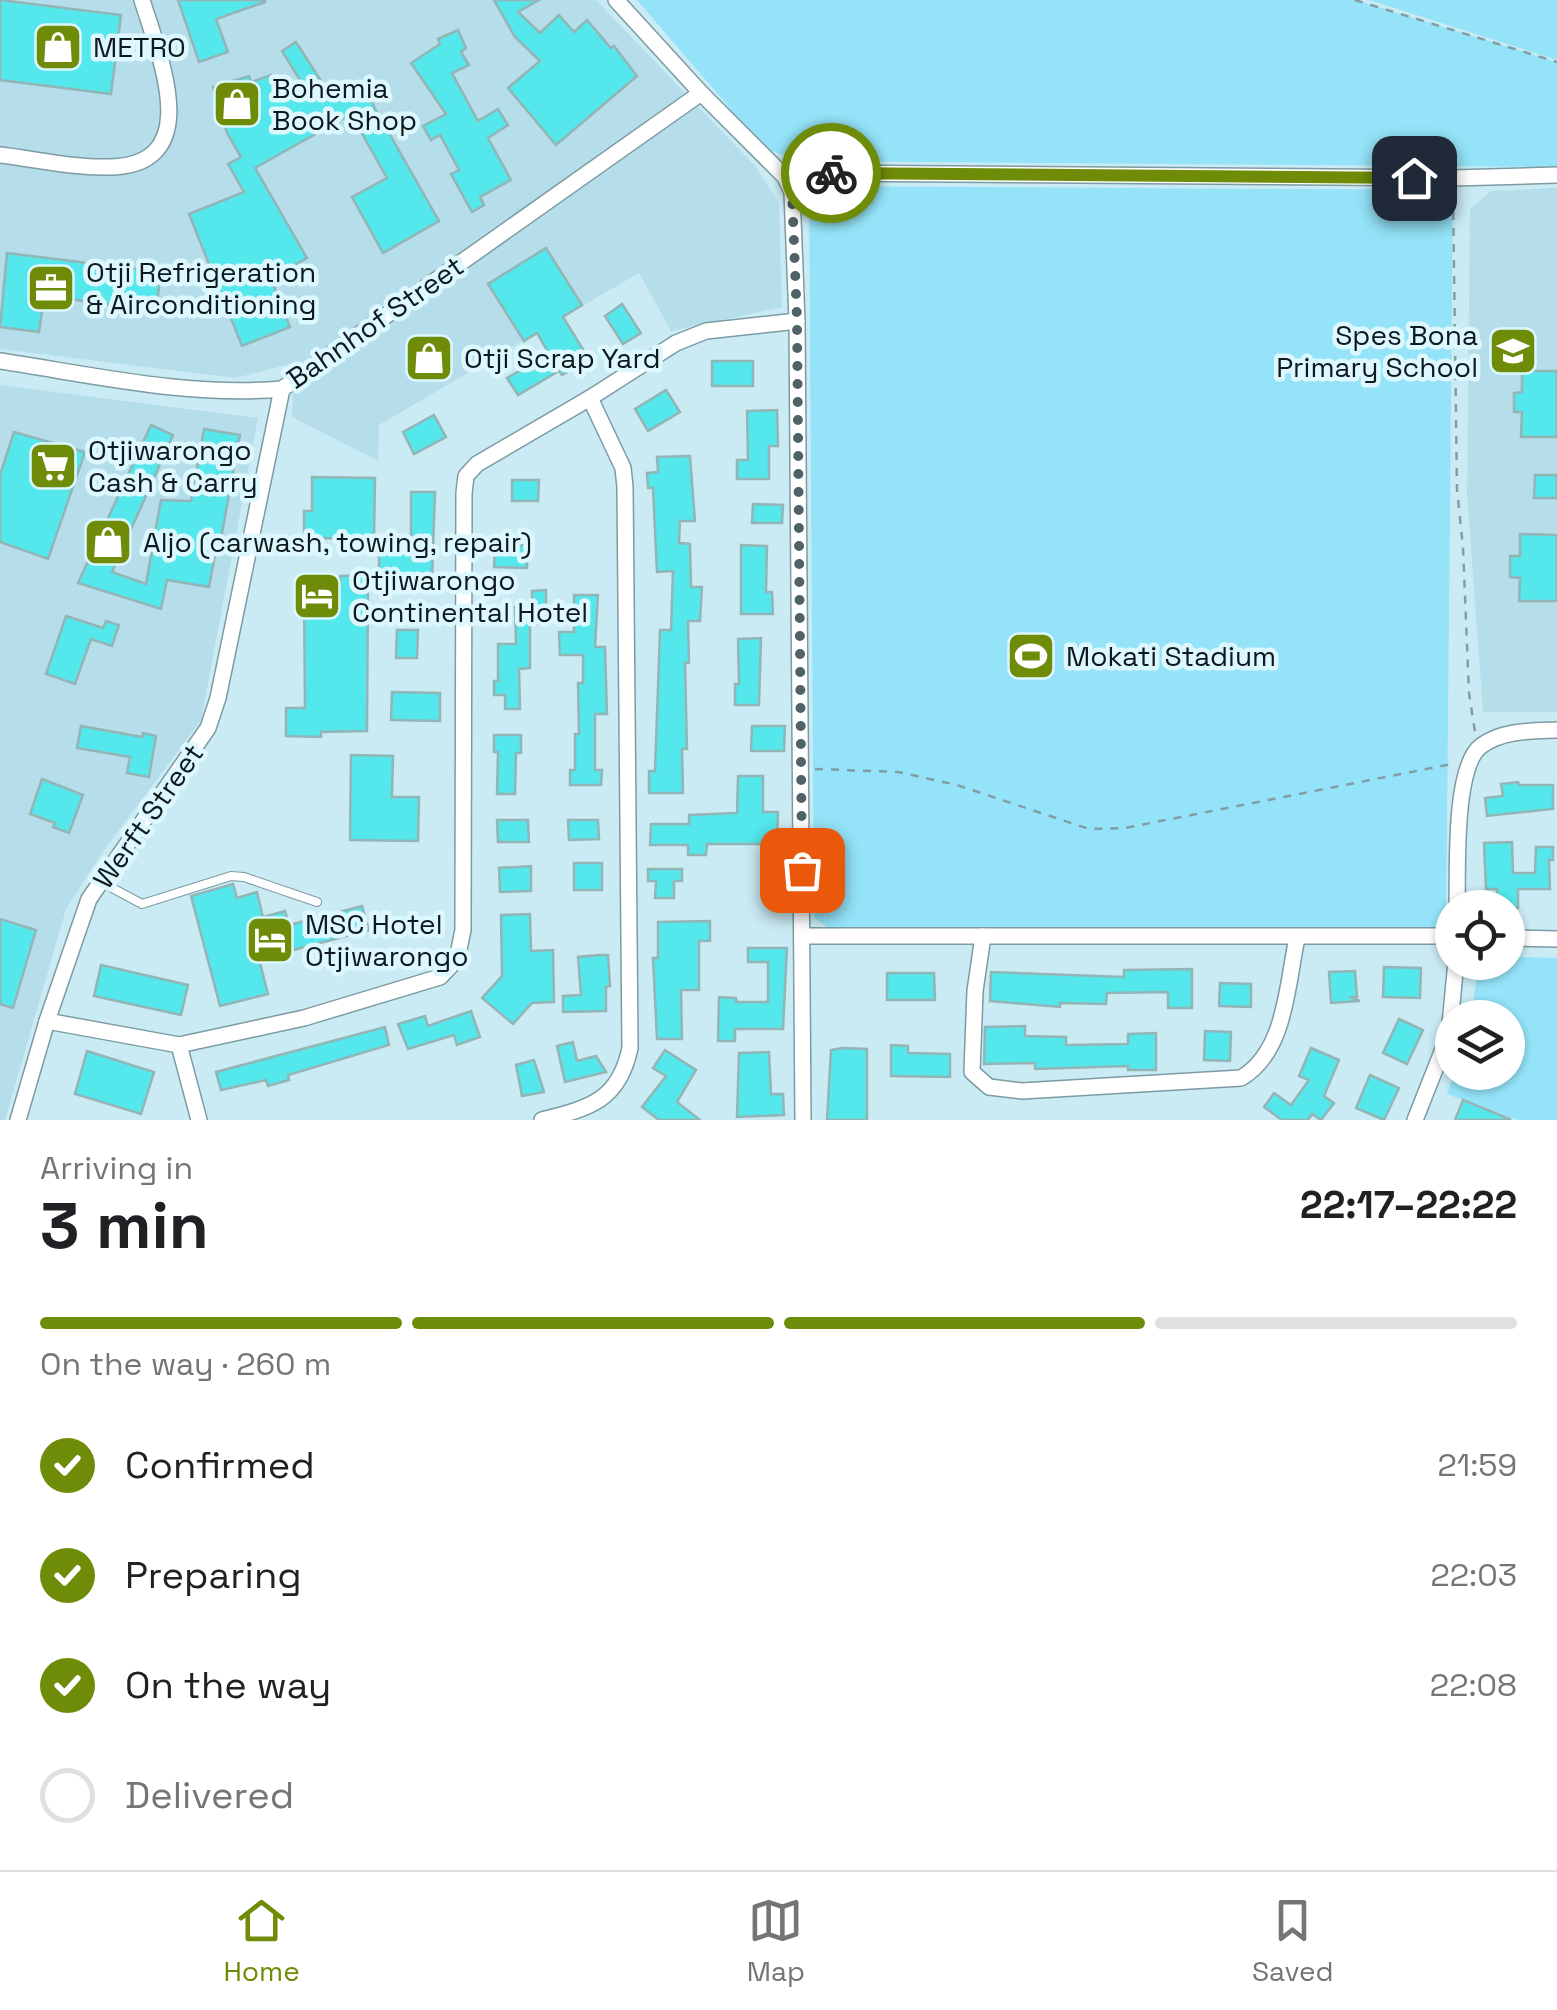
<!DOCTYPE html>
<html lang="en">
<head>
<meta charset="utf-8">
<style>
  body { margin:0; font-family:"Space Grotesk",sans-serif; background:#f6f6f6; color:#202124; height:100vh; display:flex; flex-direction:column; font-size:38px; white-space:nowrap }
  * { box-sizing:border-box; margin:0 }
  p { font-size:32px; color:#757577 }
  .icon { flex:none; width:55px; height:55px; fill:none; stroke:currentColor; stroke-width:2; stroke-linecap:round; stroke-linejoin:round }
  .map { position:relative; height:1120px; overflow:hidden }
  .sheet { display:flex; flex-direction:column; background:#fff; flex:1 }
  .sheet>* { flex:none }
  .tools { position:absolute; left:1435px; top:890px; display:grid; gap:20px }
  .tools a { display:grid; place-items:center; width:90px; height:90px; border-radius:50%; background:#fff; box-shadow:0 2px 8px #0004; font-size:50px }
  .pin { position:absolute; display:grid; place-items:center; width:85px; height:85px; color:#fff; margin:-42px; border-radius:20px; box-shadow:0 5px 15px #0006 }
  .courier { position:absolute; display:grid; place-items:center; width:100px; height:100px; margin:-50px; border:8px solid #6f8c08; border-radius:50%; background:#fff; color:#222; box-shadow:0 2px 12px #0007 }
  .head em { font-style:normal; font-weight:700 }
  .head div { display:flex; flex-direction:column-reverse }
  .head { display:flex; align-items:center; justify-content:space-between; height:170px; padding:0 40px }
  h1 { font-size:65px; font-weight:700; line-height:75px }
  .bar { display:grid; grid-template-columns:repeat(4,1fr); gap:15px 10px; align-content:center; height:120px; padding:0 40px }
  .bar i { height:12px; border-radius:8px; background:#e0e0e0 }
  .bar .current { background:#6f8c08 }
  .bar p { grid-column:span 4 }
  ol { padding:0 40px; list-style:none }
  li { display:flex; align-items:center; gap:30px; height:110px }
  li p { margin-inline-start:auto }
  li .icon { padding:10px; border-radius:50%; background:#6f8c08; color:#fff; stroke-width:4 }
  li:last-child { color:#757577 }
  li i { width:55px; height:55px; border:5px solid #e0e0e0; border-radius:50% }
  .menu { display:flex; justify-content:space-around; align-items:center; height:140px; border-top:2px solid #e0e0e0; background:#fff; font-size:28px; color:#757577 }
  .menu a { display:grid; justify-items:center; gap:5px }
  .menu .current { color:#6f8c08 }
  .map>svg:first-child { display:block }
</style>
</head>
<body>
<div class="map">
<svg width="1557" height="1120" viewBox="0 0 1557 1120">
  <rect width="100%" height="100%" fill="#caebf4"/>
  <!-- built -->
  <g fill="#b5deea">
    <path d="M0,0H596L756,167L779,203L782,307L671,331L639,273L379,425L378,461L292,417L294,363L235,378L0,349Z"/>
    <path d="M1557,188V712H1483L1467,493L1470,209L1491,191Z"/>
    <path d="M0,385L258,418L201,720L102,853L66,909L5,1120H0Z"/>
  </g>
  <!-- green -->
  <g fill="#94e3f8">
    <path d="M637,0H1355L1557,62V167L799,161L772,151L735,114Z"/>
    <path d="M1369,0H1557V60Z"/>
    <path d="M809,186L1453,190L1446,927L830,930L814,917Z"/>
    <path d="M1508,957L1557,958V1120H1518L1447,1094L1454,1073L1508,1072V1018L1471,1017L1479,963L1508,962Z"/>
  </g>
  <!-- building -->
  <g fill="#54e7eb" stroke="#93b5b5" stroke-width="2.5">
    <path d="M0,0L121,15L111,94L0,80Z"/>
    <path d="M178,0H265V2L216,19L228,52L199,62Z"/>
    <path d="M494,0H539L518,12L540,33L559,15L574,32L587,20L611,48L614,46L637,76L556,145L508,88L540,61L515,37Z"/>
    <path d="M458,30L466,48L461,52L469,65L452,73L478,121L498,109L508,125L488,138L511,180L480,197L484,205L472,212L451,174L459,170L440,135L431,140L423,126L446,114L411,63L440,44L438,39Z"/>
    <path d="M296,42L332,98L360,82L439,221L383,253L352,197L387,178L351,114L255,168L307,258L271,279L290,327L242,346L189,214L244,192L228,164L241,157L227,133L213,87L249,76L251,82L271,75L279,100L303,85L282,51Z"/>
    <path d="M546,248L582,305L563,317L589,359L562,375L559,371L518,395L507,378L549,354L537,333L524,341L488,284Z"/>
    <path d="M7,253L161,272L156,310L44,296L39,332L0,327Z"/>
    <path d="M622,304L641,333L623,344L605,316Z"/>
    <rect x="712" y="361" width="41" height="25"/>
    <path d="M1522,371H1557V437H1521L1522,412H1514V393L1522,392Z"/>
    <path d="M666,390L680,412L648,431L635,409Z"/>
    <path d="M777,410L778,446H769V479H737V460H748L747,411Z"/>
    <path d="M434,415L446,437L414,454L403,432Z"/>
    <path d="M151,425L173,435L112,572L146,584L161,500L191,501L204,429L240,435L220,544H217L209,587L167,580L161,609L78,583Z"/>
    <path d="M14,432L85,452L48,559L0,542V475Z"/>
    <path d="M690,456L695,521H680L679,543L690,544L691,587H702L700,621H688L689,663H685L687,749H682L683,793H649V771H655L660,630H671L673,571L657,572L653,488H648L647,473L658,472L657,457Z"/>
    <path d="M1535,475H1557V498H1534Z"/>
    <path d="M312,477L375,478L374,539L304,538V511H312Z"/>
    <path d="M512,480H539L538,501H512Z"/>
    <path d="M411,492H435L432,580H379V542H411Z"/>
    <path d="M753,504L783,505L782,523H752Z"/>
    <path d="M1520,534L1557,535V601H1519L1520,578L1510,577V556H1520Z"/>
    <path d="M495,544L527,545V568L494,567Z"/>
    <path d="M741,545L767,546L766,592H772L773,614H741Z"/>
    <path d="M368,575L367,731L321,732V737L286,736V708H305L304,586L340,587V576Z"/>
    <path d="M546,590V624H530V668L519,669L520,709H505V695H494V681H498V644H516L515,607H532V591Z"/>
    <path d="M574,595H598L595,647H605L607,714H595V770H602L601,785H570V770H575V734H579L578,683H583V655H560L559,632H574Z"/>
    <path d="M66,616L103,628L106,621L119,625L112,646L91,639L75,684L46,674Z"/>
    <path d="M397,630H418L417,658H396Z"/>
    <path d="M761,638L759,705H735V684H739L738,639Z"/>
    <path d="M392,692L440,693V721L391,720Z"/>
    <path d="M81,726L142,737L143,733L156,736L149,777L127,773L130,757L77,748Z"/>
    <path d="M752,726H785L784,751H751Z"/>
    <path d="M494,735H521V753H516L515,794H497L498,752H494Z"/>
    <path d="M351,755L393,756L392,797H419L418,841L350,840Z"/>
    <path d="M738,776H763V812H778L777,844H707L706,855H688V845H650L651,824H689V815L737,813Z"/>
    <path d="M42,779L83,795L69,833L53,827L55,823L30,814Z"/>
    <path d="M1518,782L1519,785H1553V809L1487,816L1485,798L1503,796L1501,784Z"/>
    <path d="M497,820H528L529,842H498Z"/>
    <path d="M568,820H598L599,839L569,840Z"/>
    <path d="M1512,842L1513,873H1535L1536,847H1553V860H1549L1550,889H1518V908H1497V889H1486L1484,843Z"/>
    <rect x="574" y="863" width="28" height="27"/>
    <path d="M531,866V891L500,892L499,868Z"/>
    <path d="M648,869H682V881H674V898H655L656,881H648Z"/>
    <path d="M233,884L237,898L257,892L263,917L285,911L289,925L362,906L369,930L259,959L268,994L220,1006L191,896Z"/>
    <path d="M530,914L531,951L553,950L554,1002L532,1003L513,1024L482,998L502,976L501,915Z"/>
    <path d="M0,919L36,930L13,1008L0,1004Z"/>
    <path d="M710,921V941H699V990H681L682,1039H657L653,958H658V922Z"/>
    <path d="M748,948H787L783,1029H735V1041H718L719,997L736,998V1002H768V962H748Z"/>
    <path d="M599,955H608L610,986L606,987V1011L563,1012V996L581,995L578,957Z"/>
    <path d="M101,965L188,985L181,1015L94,996Z"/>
    <path d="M1384,967L1421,968L1420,998L1383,997Z"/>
    <path d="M1192,969V1008H1168V992L1107,993L1106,1004L1060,1003V1007L990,1001L991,972L1124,977V970Z"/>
    <path d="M1355,971L1357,997H1350L1360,1001L1331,1003L1329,972Z"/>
    <path d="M887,973H934L935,1000H887Z"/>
    <path d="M1220,983L1251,984V1007L1219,1006Z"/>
    <path d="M471,1011L480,1037L457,1045L454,1035L408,1049L398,1024L425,1016L428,1026Z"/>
    <path d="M1399,1019L1423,1030L1407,1064L1383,1053Z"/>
    <path d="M1025,1026V1036L1066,1037V1045L1128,1044V1034L1156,1033V1070H1128V1066L1035,1069V1063L984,1064L985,1027Z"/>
    <path d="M385,1027L389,1045L288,1075L289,1080L268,1086L266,1080L221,1090L216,1072Z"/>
    <path d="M1205,1031L1231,1032L1230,1061L1204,1060Z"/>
    <path d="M573,1042L577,1061L596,1056L606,1072L565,1082L557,1046Z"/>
    <path d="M891,1045L908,1046V1053L950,1054V1077L891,1076Z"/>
    <path d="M842,1048L867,1049V1120H827L831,1050Z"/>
    <path d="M1311,1048L1339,1060L1324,1096L1334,1103L1321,1120L1312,1114L1308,1120H1282L1264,1107L1274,1093L1291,1105L1309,1080L1299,1076Z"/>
    <path d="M665,1050L696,1070L677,1102L700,1120H659L642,1107L666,1076L653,1068Z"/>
    <path d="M87,1051L154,1072L141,1114L75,1094Z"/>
    <path d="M769,1052L771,1094H783L784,1115L737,1117L739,1053Z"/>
    <path d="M534,1060L544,1092L522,1096L516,1065Z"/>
    <path d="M1370,1075L1399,1088L1384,1120L1356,1108Z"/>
    <path d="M1463,1100L1510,1119V1120H1455Z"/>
  </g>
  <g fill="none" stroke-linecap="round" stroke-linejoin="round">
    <!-- lane casing -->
    <g stroke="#7c9ba3" stroke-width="10">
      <path id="lane" d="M101,882L142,904L231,876L244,877L317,902"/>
    </g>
    <!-- street casing -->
    <g stroke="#7c9ba3" stroke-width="18">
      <g id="street">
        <path d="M616,0L701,93L785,177L792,192L797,321L803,1120"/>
        <path d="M0,155C35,159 73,168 109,167C207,166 159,56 142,0"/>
        <path d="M785,177L822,173L1453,178L1557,175"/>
        <path d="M0,361C93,375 188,397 282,389L701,93"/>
        <path d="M1457,908C1458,873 1453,767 1481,746C1502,730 1532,731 1557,730"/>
        <path d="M802,936H1452"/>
        <path d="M983,936L975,991L972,1072L989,1087L1022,1091L1241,1078C1286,1052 1287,984 1297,938"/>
        <path d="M1508,938L1557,939"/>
        <path d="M47,1021L179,1045L304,1018L440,977L457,959L463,930L464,493L466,476L477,464L590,398L676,343L706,331L797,321"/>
        <path d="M179,1045L199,1120"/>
        <path d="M18,1120L47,1021L89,899L208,728L218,698L282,389"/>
        <path d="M542,1120C589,1108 619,1101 630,1048L625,487L623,468L590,398"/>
        <path d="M1415,1120L1449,1034L1456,962"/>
      </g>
    </g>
    <!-- path -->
    <g stroke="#849da4" stroke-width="2.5" stroke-dasharray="8 8" stroke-linecap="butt">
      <path d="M1355,0L1557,62"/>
      <path d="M1453,196L1457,489L1463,548L1469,693L1475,732"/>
      <path d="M815,769L898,772L957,785L1089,829L1125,828L1452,764"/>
    </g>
    <!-- lane -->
    <use href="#lane" stroke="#fff" stroke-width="8"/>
    <!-- street -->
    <use href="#street" stroke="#fff" stroke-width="15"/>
  </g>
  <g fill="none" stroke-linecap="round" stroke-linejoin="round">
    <!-- done -->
    <path stroke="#4f6268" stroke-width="10" stroke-dasharray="0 18" d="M802,870L797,320L792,192L785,177L831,173"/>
    <!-- route -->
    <path stroke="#6f8c08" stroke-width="12" d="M831,173L1414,178"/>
  </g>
  <!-- icons -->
  <defs>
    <g id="shop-square" transform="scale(2.5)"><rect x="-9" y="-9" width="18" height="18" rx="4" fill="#6f8c08" stroke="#ddf7ff"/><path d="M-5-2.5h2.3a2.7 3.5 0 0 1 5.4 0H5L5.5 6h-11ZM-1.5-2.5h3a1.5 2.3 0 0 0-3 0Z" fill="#fff"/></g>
    <g id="office-square" transform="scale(2.5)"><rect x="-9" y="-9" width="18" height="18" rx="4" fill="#6f8c08" stroke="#ddf7ff"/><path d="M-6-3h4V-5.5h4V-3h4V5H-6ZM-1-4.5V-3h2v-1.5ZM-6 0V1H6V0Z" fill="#fff"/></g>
    <g id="school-square" transform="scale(2.5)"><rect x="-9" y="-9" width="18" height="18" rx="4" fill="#6f8c08" stroke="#ddf7ff"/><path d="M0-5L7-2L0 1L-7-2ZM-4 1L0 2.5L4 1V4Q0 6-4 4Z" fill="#fff"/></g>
    <g id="supermarket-square" transform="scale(2.5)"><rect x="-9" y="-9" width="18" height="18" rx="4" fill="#6f8c08" stroke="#ddf7ff"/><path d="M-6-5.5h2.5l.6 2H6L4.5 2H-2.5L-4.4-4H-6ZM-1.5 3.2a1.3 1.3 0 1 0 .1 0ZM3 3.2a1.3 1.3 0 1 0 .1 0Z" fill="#fff"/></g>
    <g id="hotel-square" transform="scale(2.5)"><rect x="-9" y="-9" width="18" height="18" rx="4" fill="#6f8c08" stroke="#ddf7ff"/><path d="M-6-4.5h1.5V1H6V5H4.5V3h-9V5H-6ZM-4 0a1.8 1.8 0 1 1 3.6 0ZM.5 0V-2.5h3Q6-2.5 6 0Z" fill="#fff"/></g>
    <g id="stadium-square" transform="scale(2.5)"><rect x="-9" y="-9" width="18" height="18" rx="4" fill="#6f8c08" stroke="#ddf7ff"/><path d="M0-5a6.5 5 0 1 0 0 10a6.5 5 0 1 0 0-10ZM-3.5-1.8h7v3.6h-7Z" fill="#fff"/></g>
  </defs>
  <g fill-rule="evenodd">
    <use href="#shop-square" x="58" y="47"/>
    <use href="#shop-square" x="237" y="104"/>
    <use href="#office-square" x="51" y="288"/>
    <use href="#school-square" x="1513" y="351"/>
    <use href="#shop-square" x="429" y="358"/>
    <use href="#supermarket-square" x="53" y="466"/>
    <use href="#shop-square" x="108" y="542"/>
    <use href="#hotel-square" x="317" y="596"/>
    <use href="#stadium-square" x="1031" y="656"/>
    <use href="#hotel-square" x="270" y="940"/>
  </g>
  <g text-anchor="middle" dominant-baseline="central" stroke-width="9" stroke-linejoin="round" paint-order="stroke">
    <!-- poi labels -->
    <g font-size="28" fill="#0d191c" stroke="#ddf7ff" text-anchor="start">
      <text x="93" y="47">METRO</text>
      <text x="272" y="88">Bohemia<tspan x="272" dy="32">Book Shop</tspan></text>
      <text x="86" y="272">Otji Refrigeration<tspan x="86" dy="32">&amp; Airconditioning</tspan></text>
      <text x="1478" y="335" text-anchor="end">Spes Bona<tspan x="1478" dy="32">Primary School</tspan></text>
      <text x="464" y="358">Otji Scrap Yard</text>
      <text x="88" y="450">Otjiwarongo<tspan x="88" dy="32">Cash &amp; Carry</tspan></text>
      <text x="143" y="542">Aljo (carwash, towing, repair)</text>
      <text x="352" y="580">Otjiwarongo<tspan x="352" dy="32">Continental Hotel</tspan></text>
      <text x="1066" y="656">Mokati Stadium</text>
      <text x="305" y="924">MSC Hotel<tspan x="305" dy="32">Otjiwarongo</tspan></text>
    </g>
    <!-- street labels -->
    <g font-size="28" fill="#0d191c" stroke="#ddf7ff">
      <text transform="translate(375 322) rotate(-35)">Bahnhof Street</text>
      <text transform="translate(148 816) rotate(-55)">Werft Street</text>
    </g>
  </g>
</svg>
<div class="tools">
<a><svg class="icon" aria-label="locate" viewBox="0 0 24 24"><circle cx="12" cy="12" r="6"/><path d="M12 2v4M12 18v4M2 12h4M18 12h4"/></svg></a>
<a><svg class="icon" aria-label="layers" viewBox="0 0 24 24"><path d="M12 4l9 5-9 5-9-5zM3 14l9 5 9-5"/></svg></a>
</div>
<div class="pin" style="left:802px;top:870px;background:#ea580c"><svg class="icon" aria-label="bag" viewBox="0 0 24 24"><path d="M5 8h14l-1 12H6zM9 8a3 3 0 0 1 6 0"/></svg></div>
<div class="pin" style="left:1414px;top:178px;background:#1f2937"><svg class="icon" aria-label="home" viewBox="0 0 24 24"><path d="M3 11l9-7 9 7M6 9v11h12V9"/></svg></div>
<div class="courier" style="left:831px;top:173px"><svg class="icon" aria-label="bike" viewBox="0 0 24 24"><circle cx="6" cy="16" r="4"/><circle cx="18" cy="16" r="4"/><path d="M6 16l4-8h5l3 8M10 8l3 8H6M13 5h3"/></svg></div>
</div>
<section class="sheet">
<div class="head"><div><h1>3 min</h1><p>Arriving in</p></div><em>22:17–22:22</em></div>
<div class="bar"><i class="current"></i><i class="current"></i><i class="current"></i><i></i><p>On the way · 260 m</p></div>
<ol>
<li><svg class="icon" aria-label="check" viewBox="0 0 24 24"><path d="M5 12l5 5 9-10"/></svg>Confirmed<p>21:59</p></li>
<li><svg class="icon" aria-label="check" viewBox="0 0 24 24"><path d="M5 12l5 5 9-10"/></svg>Preparing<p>22:03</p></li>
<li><svg class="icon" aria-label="check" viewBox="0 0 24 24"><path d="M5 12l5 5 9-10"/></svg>On the way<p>22:08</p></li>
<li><i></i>Delivered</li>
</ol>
</section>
<nav class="menu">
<a class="current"><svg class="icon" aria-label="home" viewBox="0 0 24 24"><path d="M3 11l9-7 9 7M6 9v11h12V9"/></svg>Home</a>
<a><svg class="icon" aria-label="map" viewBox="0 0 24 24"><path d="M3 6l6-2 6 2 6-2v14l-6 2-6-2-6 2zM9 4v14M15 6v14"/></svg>Map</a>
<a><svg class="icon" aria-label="saved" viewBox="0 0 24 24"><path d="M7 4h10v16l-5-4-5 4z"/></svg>Saved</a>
</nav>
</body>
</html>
